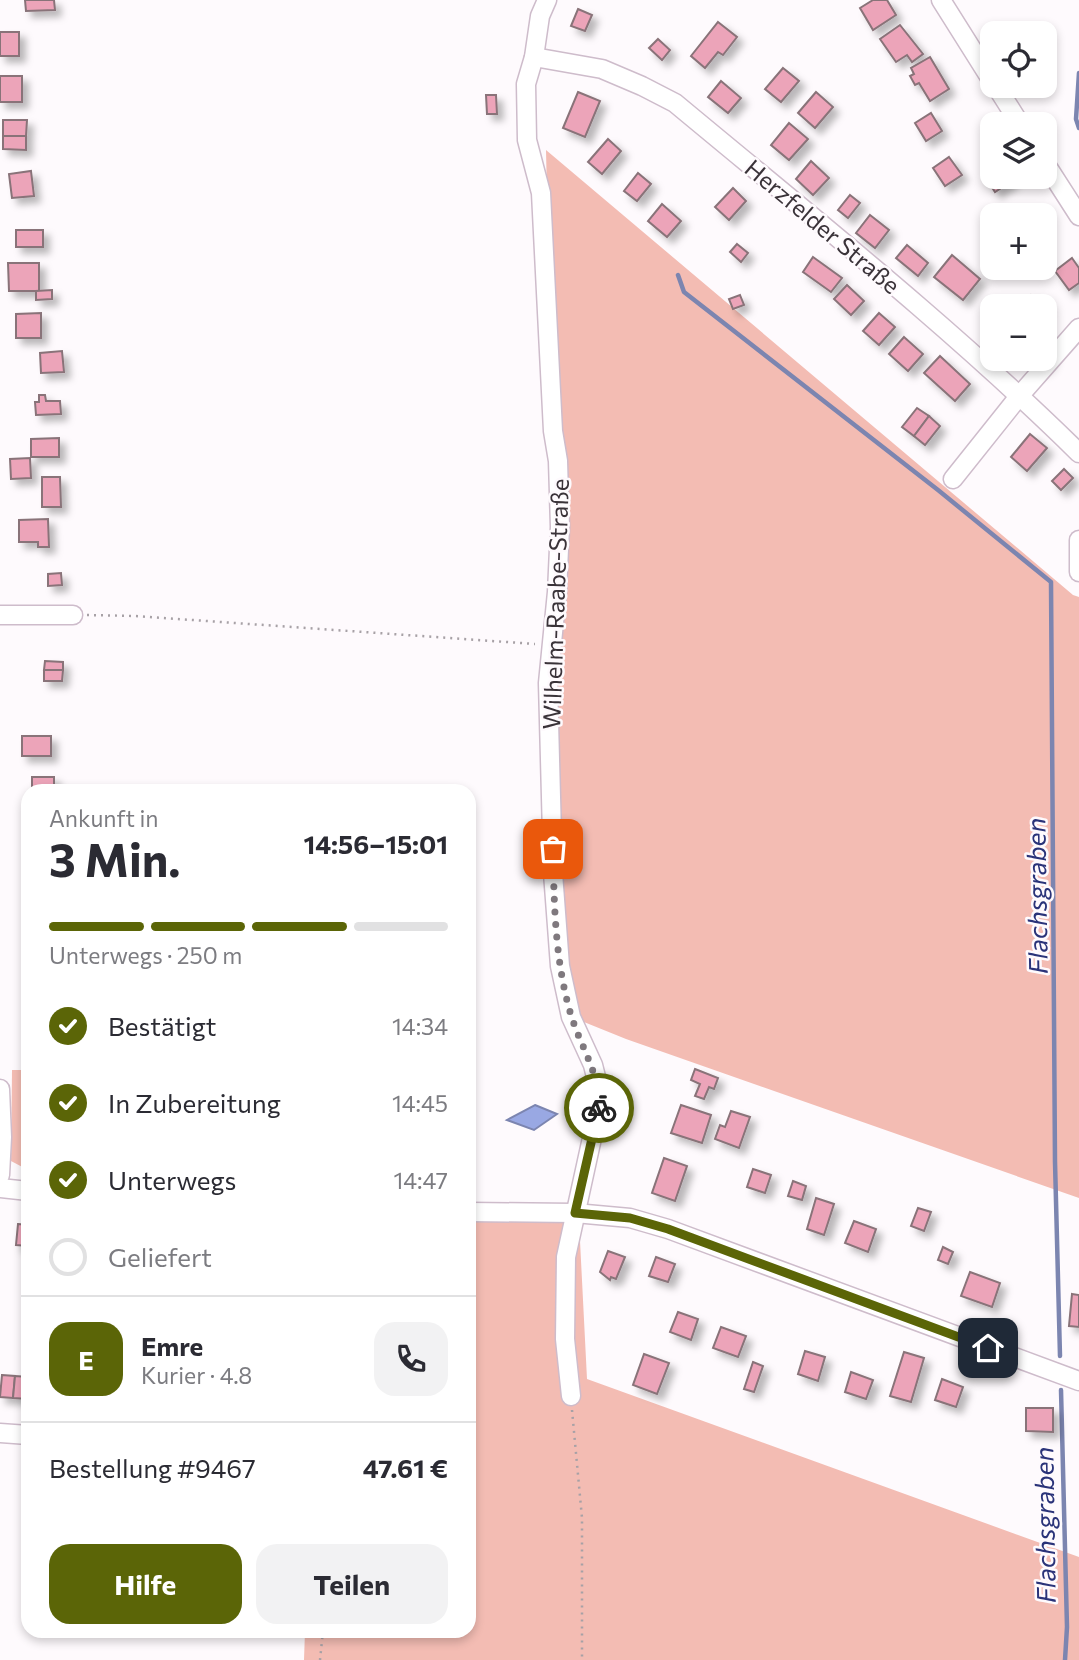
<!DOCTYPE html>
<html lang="de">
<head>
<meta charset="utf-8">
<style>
  body { margin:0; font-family:Commissioner,sans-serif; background:#f2f2f3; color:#2b2b33; height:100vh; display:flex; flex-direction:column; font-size:26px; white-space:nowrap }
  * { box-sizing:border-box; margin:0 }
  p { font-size:23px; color:#7c7c81 }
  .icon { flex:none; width:38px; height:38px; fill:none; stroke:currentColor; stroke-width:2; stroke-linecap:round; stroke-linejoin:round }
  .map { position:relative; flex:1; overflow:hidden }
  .panel { position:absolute; left:21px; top:784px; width:455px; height:854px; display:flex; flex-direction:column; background:#fff; border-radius:21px; box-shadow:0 4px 10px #0003 }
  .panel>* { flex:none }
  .controls { position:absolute; left:980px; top:21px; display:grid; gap:14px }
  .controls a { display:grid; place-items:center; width:77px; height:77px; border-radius:14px; background:#fff; box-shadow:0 4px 10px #0003; font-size:35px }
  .pin { position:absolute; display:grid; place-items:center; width:60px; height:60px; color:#fff; margin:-30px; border-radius:14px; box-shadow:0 4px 10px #0006 }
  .courier { position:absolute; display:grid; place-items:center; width:70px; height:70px; margin:-35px; border:5px solid #5b6507; border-radius:50%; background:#fff; color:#222; box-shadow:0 2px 9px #0007 }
  .headline em { font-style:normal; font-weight:700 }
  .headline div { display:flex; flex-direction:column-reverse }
  .headline { display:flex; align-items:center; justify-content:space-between; height:119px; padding:0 28px }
  h1 { font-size:46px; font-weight:700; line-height:52px }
  .bar { display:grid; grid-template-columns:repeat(4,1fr); gap:10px 7px; align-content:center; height:84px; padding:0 28px }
  .bar i { height:9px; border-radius:5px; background:#e1e1e2 }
  .bar .current { background:#5b6507 }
  .bar p { grid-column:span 4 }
  .line { display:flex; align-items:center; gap:18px; padding:0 28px; border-top:2px solid #e1e1e2 }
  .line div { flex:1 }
  .round { display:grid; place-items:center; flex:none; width:74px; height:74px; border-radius:21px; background:#f2f2f3 }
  ol { padding:0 28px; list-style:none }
  li { display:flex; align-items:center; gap:21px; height:77px }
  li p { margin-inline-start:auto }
  li .icon { padding:7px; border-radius:50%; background:#5b6507; color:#fff; stroke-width:4 }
  li:last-child { color:#7c7c81 }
  li i { width:38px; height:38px; border:4px solid #e1e1e2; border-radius:50% }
  .cta { display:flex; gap:14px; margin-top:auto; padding:14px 28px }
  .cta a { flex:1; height:80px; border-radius:21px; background:#5b6507; color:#fff; font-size:28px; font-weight:700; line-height:80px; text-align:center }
  .cta a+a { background:#f2f2f3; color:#2b2b33 }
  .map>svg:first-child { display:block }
</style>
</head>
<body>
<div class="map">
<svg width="1079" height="1660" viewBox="0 0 1079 1660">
  <defs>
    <filter id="shadow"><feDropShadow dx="6" dy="6" stdDeviation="3.5" flood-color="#0004"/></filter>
  </defs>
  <rect width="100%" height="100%" fill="#fefafd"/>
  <!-- green -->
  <g fill="#f3bcb3">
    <path d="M546,150L1073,595L1079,597V1198L626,1039L579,1020L564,966Z"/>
    <path d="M12,1070H28V1170L11,1161Z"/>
    <path d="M469,1219L579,1221L587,1379L1079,1557V1660H304L305,1631H469Z"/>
  </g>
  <!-- water -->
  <path fill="#99a8e3" stroke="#7c85b0" stroke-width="2" d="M535,1105L557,1114L534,1130L507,1120Z"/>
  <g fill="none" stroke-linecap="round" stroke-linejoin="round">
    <!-- stream -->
    <g stroke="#7c85b0" stroke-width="4.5">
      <path d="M1079,73L1076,119L1079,128"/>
      <path d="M678,275L684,292L938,490L1051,582L1055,1162L1060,1356"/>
      <path d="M1061,1390L1067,1627L1065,1660"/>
    </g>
  </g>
  <!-- building -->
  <g fill="#eca4b9" stroke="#897379" stroke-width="2" filter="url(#shadow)">
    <path d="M25,0H54L55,10L26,11Z"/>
    <path d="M873,0H887L896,15L873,30L860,8Z"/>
    <path d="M578,9L592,15L585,31L571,26Z"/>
    <path d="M718,22L737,37L723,55L718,52L705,68L691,56Z"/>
    <path d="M900,25L923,54L912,62L907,55L896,62L880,39Z"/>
    <rect x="0" y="32" width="19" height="24"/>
    <path d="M658,39L670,50L662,60L649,48Z"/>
    <path d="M930,57L949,89L930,101L919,83L915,85L910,76L914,74L911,68Z"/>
    <path d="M783,68L799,81L781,102L765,89Z"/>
    <rect x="0" y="76" width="22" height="26"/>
    <path d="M721,81L741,98L728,113L708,97Z"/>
    <path d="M578,92L600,101L585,137L563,128Z"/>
    <path d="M816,92L833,107L815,128L798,113Z"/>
    <path d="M486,95H496L497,114H487Z"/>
    <path d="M931,113L942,131L926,141L915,123Z"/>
    <path d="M3,120H27L26,136H3Z"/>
    <path d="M789,123L808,139L789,160L771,145Z"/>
    <path d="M3,136H26V150L3,149Z"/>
    <path d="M608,139L621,151L602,174L588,162Z"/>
    <path d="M949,157L962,175L945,186L933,168Z"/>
    <path d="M811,161L829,178L813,195L796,179Z"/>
    <path d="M992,168V177H1010L1012,181L995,192L983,173Z"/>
    <path d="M31,171L34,196L12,198L9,174Z"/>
    <path d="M638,173L651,184L637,201L624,191Z"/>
    <path d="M733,188L746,201L729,220L715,207Z"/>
    <path d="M850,195L860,203L848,218L838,210Z"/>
    <path d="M662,204L681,221L667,237L648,221Z"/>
    <path d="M870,215L889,230L875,248L856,233Z"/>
    <rect x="16" y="230" width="27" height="17"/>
    <path d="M737,244L748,253L741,262L730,252Z"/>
    <path d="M907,245L928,263L918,276L896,258Z"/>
    <path d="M952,255L980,279L963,300L934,277Z"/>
    <path d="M813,257L842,278L831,292L803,272Z"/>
    <path d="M1072,258L1079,268V283L1069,290L1055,271Z"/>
    <path d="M8,263H39V291H9Z"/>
    <path d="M847,285L864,301L851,315L834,299Z"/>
    <path d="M52,290V299L36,300V291Z"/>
    <path d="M740,295L744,305L733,309L729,299Z"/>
    <path d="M1031,295L1045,306H1021Z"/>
    <path d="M992,300L999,306H992V321L982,312Z"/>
    <path d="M41,313V338H16V314Z"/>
    <path d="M879,313L895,327L879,345L863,331Z"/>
    <path d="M904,337L923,354L908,371L889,354Z"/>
    <path d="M62,351L64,372L41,373L40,353Z"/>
    <path d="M940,356L970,384L955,401L924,373Z"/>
    <path d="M39,395H45L46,401H60L61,414L36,415L35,402H39Z"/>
    <path d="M917,408L929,416L914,436L902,427Z"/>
    <path d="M929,416L940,426L925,445L914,436Z"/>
    <path d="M1030,434L1047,448L1027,471L1011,457Z"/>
    <path d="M59,438V457H31V439Z"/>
    <path d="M30,458L31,478L11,479L10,459Z"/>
    <path d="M1064,469L1073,478L1061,490L1052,481Z"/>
    <path d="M42,477H60L61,507H42Z"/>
    <path d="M48,519L49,547H38V542H19V520Z"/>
    <path d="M61,573L62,585L48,586V574Z"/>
    <path d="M45,661L63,662V670H44Z"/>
    <path d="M44,670H63L62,681H44Z"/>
    <rect x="22" y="736" width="29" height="20"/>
    <rect x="32" y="777" width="22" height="14"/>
    <path d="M695,1069L718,1078L714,1089L709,1087L704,1099L695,1096L700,1084L691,1080Z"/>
    <path d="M681,1105L711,1115L702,1143L671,1133Z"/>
    <path d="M731,1111L750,1117L739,1148L715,1139L720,1125L725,1127Z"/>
    <path d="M664,1158L687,1166L675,1201L652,1193Z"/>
    <path d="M753,1169L771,1175L765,1193L747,1187Z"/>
    <path d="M793,1181L806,1186L802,1200L788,1196Z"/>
    <path d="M816,1198L834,1204L824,1235L807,1229Z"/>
    <path d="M918,1208L931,1212L924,1231L911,1226Z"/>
    <path d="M854,1221L876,1229L868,1252L845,1243Z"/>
    <path d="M18,1224L28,1225V1246L16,1245Z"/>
    <path d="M943,1247L953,1252L948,1264L938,1260Z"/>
    <path d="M608,1251L625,1257L616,1279L611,1277L610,1280L600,1272Z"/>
    <path d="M656,1257L675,1264L668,1282L649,1276Z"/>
    <path d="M970,1272L1000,1283L992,1307L961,1296Z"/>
    <path d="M1072,1294L1079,1295V1327L1069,1326Z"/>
    <path d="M678,1312L698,1319L691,1340L670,1332Z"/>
    <path d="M721,1327L746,1336L738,1357L713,1348Z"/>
    <path d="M805,1351L825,1357L818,1381L798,1374Z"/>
    <path d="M904,1352L924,1358L911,1402L890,1396Z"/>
    <path d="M644,1354L669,1363L657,1394L633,1385Z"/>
    <path d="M753,1362L763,1366L754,1392L744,1389Z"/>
    <path d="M851,1372L873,1380L866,1399L845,1392Z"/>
    <path d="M2,1375L15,1376L13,1398L0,1397Z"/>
    <path d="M15,1376L28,1377V1399L13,1398Z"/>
    <path d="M942,1379L963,1387L956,1407L935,1400Z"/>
    <path d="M1026,1408H1053V1432L1026,1431Z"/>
  </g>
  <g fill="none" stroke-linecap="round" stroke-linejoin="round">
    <!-- minor casing -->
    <g stroke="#cebccb" stroke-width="21">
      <g id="minor">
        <path d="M547,0L540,16L534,57L526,84L527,140L541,193L553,431L558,461L560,527L557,592L548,683L553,873L560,966L571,1017L593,1065L598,1085L599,1106L566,1257L565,1339L571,1396"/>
        <path d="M941,0L992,81"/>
        <path d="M534,57L602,69L642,86L675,103C812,217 952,328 1079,453"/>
        <path d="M996,86L1020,124"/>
        <path d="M1045,163L1079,216"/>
        <path d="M953,479L1020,395L1079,328"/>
        <path d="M1079,540V572"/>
        <path d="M0,615H73"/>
        <path d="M0,1089L2,1137L0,1175"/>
        <path d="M0,1188L28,1191"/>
        <path d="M469,1212L575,1213L630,1218L668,1229L1079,1381"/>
        <path d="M0,1433L28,1435"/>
      </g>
    </g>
    <!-- path -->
    <g stroke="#a7a1a6" stroke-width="2.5" stroke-dasharray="2 5" stroke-linecap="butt">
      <path d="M87,615L135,616L535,644"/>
      <path d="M572,1410L582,1518V1660"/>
      <path d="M320,1660L323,1631"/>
    </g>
    <!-- minor -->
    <use href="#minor" stroke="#fff" stroke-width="18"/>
  </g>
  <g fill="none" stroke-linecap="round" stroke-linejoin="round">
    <!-- done -->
    <path stroke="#7f797e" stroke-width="7" stroke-dasharray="0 12.6" d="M553,849C554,904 555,962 571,1015C581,1048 600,1073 599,1108"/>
    <!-- route -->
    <path stroke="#5b6507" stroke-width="9" d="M599,1108L575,1213L630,1218L668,1229L988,1348"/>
  </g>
  <g text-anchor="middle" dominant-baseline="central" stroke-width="5" stroke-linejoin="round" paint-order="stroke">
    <!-- street labels -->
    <g font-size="24" fill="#3a3339" stroke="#fefafd">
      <text transform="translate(823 226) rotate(40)">Herzfelder Straße</text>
      <text transform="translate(555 604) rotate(-88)">Wilhelm-Raabe-Straße</text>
    </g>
    <!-- water labels -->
    <g font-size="26" font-style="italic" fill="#2a3379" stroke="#fefafd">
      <text transform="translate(1036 896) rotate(-91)">Flachsgraben</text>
      <text transform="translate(1044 1525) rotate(-91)">Flachsgraben</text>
    </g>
  </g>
</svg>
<div class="controls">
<a><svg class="icon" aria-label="locate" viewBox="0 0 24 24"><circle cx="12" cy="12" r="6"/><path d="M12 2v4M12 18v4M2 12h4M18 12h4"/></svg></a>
<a><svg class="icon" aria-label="layers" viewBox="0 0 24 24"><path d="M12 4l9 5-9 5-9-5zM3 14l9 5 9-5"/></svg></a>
<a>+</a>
<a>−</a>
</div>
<div class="pin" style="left:553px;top:849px;background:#ea580c"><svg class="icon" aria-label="bag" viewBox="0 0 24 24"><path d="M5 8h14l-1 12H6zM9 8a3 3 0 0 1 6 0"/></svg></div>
<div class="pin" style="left:988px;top:1348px;background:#1f2937"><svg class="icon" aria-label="home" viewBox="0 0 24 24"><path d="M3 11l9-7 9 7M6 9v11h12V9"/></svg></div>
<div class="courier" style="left:599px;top:1108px"><svg class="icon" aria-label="bike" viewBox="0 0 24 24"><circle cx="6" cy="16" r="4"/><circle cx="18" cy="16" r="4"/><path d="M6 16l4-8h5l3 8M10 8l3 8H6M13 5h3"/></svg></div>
<section class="panel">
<div class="headline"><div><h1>3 Min.</h1><p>Ankunft in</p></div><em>14:56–15:01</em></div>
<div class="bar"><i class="current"></i><i class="current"></i><i class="current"></i><i></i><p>Unterwegs · 250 m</p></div>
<ol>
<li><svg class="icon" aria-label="check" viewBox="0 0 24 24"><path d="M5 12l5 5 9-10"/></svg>Bestätigt<p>14:34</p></li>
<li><svg class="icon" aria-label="check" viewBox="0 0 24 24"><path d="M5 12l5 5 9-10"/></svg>In Zubereitung<p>14:45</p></li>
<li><svg class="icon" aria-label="check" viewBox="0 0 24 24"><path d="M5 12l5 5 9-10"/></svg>Unterwegs<p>14:47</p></li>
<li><i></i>Geliefert</li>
</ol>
<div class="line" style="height:126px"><b class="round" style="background:#5b6507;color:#fff">E</b><div><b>Emre</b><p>Kurier · 4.8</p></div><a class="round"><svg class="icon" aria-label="phone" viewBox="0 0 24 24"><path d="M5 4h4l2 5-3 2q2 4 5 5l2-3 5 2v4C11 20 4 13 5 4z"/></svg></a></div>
<div class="line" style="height:91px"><div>Bestellung #9467</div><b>47.61 €</b></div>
<div class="cta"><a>Hilfe</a><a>Teilen</a></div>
</section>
</div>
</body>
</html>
